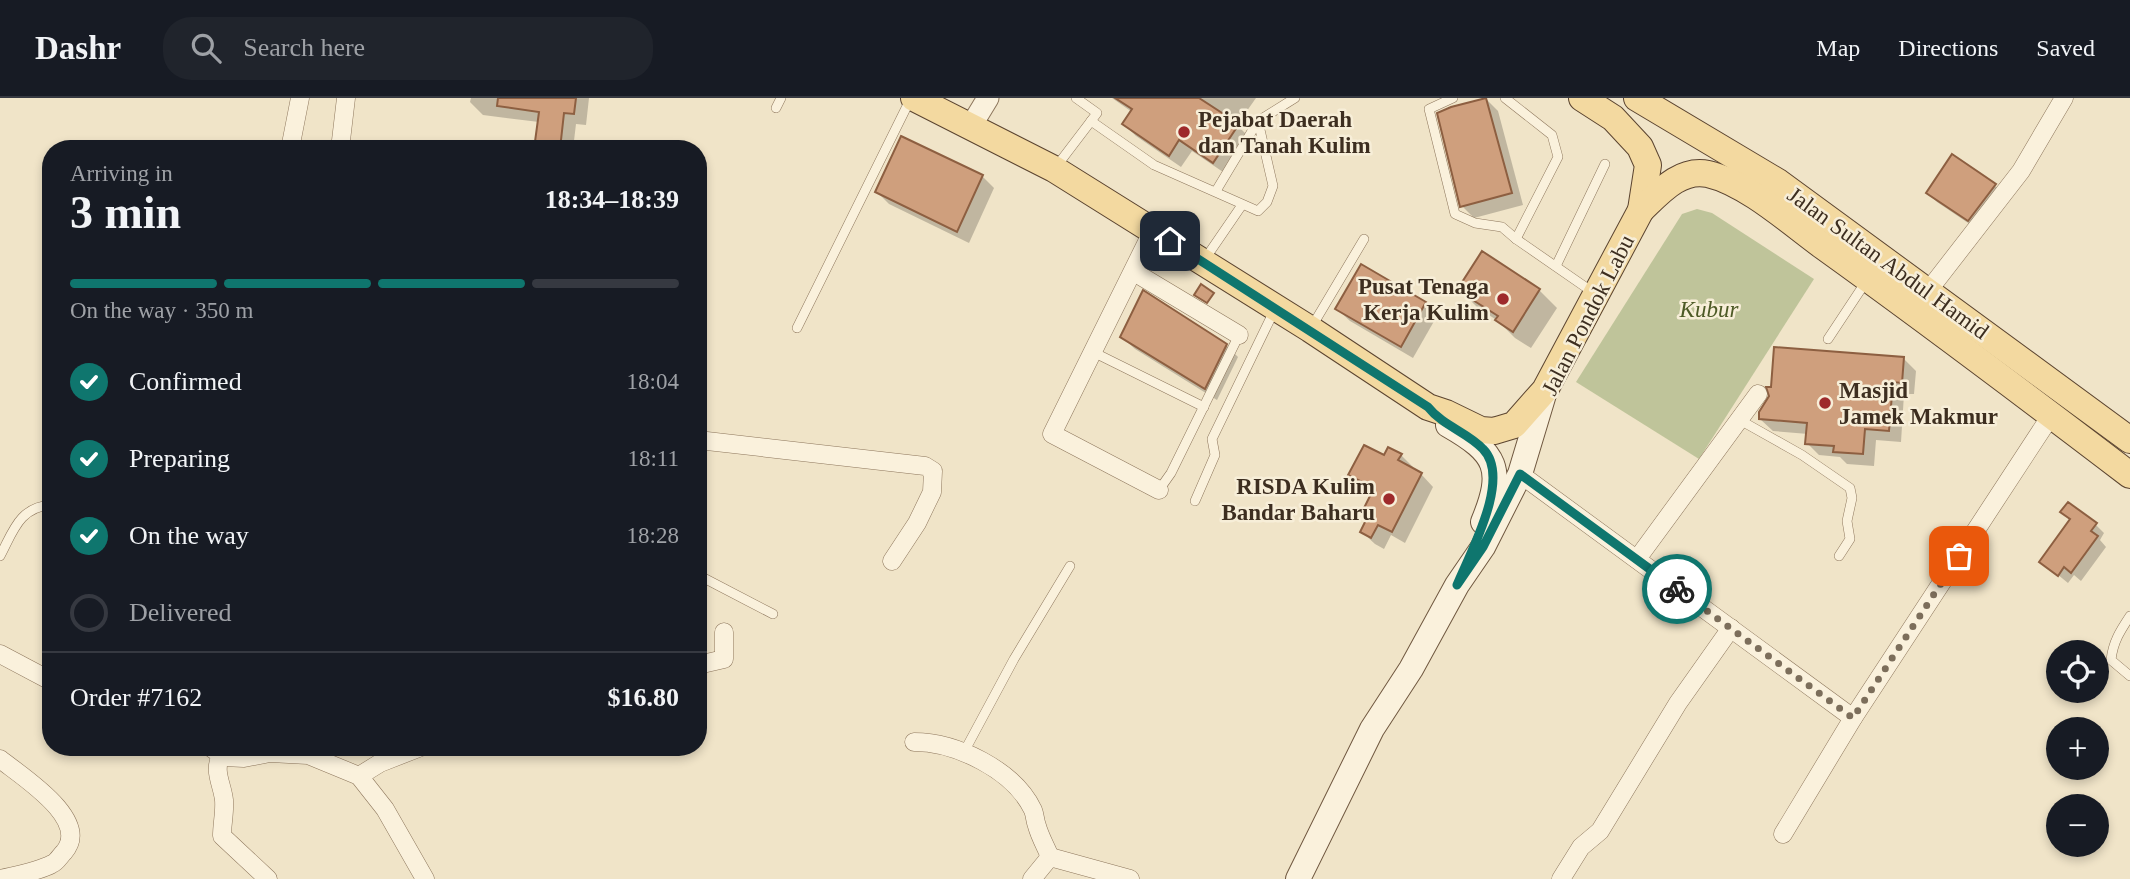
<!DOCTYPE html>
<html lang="en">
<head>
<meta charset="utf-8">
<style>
  body { margin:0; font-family:Georgia,serif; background:#20242c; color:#f1f3f6; height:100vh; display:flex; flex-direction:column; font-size:26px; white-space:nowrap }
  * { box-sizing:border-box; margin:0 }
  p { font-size:23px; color:#9ea1a6 }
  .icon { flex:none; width:38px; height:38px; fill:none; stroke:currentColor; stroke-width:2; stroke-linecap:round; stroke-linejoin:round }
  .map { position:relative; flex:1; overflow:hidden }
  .details { position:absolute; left:42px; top:42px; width:665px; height:616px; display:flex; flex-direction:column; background:#171b24; border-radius:28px; box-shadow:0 4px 10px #0003 }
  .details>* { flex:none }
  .controls { position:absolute; left:2046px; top:542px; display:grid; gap:14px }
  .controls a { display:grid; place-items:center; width:63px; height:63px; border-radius:50%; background:#171b24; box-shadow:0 4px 10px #0003; font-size:35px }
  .pin { position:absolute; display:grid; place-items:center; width:60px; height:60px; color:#fff; margin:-30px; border-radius:14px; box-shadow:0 4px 10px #0006 }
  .courier { position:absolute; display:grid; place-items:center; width:70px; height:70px; margin:-35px; border:5px solid #0f766e; border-radius:50%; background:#fff; color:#222; box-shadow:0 2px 9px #0007 }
  .summary em { font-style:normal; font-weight:700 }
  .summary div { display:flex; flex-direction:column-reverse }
  .summary { display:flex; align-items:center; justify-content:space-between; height:119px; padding:0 28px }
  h1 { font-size:46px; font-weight:700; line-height:52px }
  .bar { display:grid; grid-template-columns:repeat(4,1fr); gap:10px 7px; align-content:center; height:84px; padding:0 28px }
  .bar i { height:9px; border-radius:5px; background:#363941 }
  .bar .on { background:#0f766e }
  .bar p { grid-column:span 4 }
  .line { display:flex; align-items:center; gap:18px; padding:0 28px; border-top:2px solid #363941 }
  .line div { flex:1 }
  ol { padding:0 28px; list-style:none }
  li { display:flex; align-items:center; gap:21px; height:77px }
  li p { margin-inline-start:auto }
  li .icon { padding:7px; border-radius:50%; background:#0f766e; color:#fff; stroke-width:4 }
  li:last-child { color:#9ea1a6 }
  li i { width:38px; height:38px; border:4px solid #363941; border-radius:50% }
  header { display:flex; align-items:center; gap:42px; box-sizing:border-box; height:98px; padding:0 35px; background:#171b24; border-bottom:2px solid #363941 }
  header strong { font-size:33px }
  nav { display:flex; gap:38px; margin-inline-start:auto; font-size:24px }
  .search { width:490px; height:63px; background:#20242c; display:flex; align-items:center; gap:18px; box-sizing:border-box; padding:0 24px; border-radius:28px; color:#9ea1a6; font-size:26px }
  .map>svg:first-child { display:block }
</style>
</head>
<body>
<header>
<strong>Dashr</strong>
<div class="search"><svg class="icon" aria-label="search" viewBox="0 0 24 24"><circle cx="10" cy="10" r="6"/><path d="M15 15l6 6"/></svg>Search here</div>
<nav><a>Map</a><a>Directions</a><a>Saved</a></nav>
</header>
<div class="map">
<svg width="2130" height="781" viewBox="0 0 2130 781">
  <rect width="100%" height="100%" fill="#f0e4c8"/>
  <!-- cemetery -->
  <path fill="#bfc49a" d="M1697,111L1712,115L1814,181L1699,361L1576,284L1682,116Z"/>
  <!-- shadow -->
  <g fill="#0003">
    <path d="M471,0H589L586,27L576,26L573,51H536L539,24L483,17L470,4Z"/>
    <path d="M1112,0H1256L1237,27L1250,40L1226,76L1192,53L1181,69L1136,38L1124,26L1132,14Z"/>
    <path d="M1486,1L1498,13L1523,107L1474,120L1462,108Z"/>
    <path d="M1953,58L1995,88L2004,97L1977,131L1937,104L1928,95Z"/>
    <path d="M982,78L994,90L969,145L889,106L877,94Z"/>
    <path d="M1483,155L1539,192L1557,210L1531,250L1515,240L1498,223L1477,209L1460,192Z"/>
    <path d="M1425,206L1437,218L1413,260L1350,223L1337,211Z"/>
    <path d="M1122,239L1226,247L1238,259L1217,302L1135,251Z"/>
    <path d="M1903,260L1916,273L1914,296H1904L1901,344L1876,342L1874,368L1847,366L1840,359L1819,357L1807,345L1808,336L1773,333L1760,321Z"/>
    <path d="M1401,357L1413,369L1412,371L1421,376L1433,389L1405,445L1391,437L1384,451L1375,446L1362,434L1370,418L1365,412L1374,395L1363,389L1351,377L1385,360Z"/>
    <path d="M2063,414L2095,426L2104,435L2100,442L2106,449L2081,483L2074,477L2068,485L2041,463L2071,423Z"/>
  </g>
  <!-- building -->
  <g fill="#cf9f7d" stroke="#8d5f41" stroke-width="2">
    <path d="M498,0H576L574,16L564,15L560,51H534L539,14L497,8Z"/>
    <path d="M1115,0H1199L1239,26L1213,65L1179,42L1169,58L1122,26L1132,11Z"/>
    <path d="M1486,0L1512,95L1460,109L1437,15L1451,9Z"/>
    <path d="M901,38L983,77L957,134L875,94Z"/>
    <path d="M1952,56L1996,86L1968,123L1926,95Z"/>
    <path d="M1482,153L1540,191L1513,234L1495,222L1498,218L1457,192Z"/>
    <path d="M1361,166L1426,204L1401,249L1335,211Z"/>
    <path d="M1201,186L1214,195L1207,205L1194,197Z"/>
    <path d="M1143,192L1227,246L1205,291L1120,239Z"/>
    <path d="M1774,249L1904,259L1902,285L1893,284L1889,333L1865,331L1863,356L1833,354L1834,348L1805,346L1807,325L1759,321V314L1769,298L1766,289H1771Z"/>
    <path d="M1364,347L1384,357L1388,349L1402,356L1398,362L1422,375L1392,434L1378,427L1371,440L1360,434L1369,416L1363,412L1374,390L1348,377Z"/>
    <path d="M2068,404L2097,425L2091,433L2098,438L2071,475L2064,469L2058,478L2039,464L2070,421L2060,414Z"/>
  </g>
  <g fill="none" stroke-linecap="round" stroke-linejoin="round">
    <!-- service casing -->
    <g stroke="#8d765c" stroke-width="10">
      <g id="service">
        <path d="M1076,0L1097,15L1091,23L1154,67L1258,113L1267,104L1273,88L1258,23"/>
        <path d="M1453,0L1429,11L1455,116L1475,125L1502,129L1516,141L1594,195"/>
        <path d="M1505,0L1552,37L1558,59L1516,141"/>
        <path d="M776,10L781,0"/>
        <path d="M1056,69L1091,23"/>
        <path d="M1216,93L1258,23L1295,0"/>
        <path d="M1205,161L1242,107"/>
        <path d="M1556,168L1605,66"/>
        <path d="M797,230L910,2"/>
        <path d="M1311,230L1364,141"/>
        <path d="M1828,241L1867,182"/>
        <path d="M1093,254L1204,309"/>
        <path d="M1738,321L1802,357L1850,390L1852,400L1847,423L1850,441L1839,458"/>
        <path d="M1159,392L1171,375L1239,237"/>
        <path d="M1195,403L1215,357L1212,341L1275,211"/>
        <path d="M0,458C13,434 19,409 51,407"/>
        <path d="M698,477L773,516"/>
        <path d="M2130,518C2120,533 2113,544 2111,562L2130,578"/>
        <path d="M964,654L1014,561L1070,468"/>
      </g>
    </g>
    <!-- minor casing -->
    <g stroke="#8d765c" stroke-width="19">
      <g id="minor">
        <path d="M290,51L300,0"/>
        <path d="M340,51L346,0"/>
        <path d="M1153,132L1052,336L1159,392"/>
        <path d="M1134,174L1239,237"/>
        <path d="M1928,193L2021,73L2064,0"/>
        <path d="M698,342L925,368L933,373L932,394L917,425L892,463"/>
        <path d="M1520,376L1853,620"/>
        <path d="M1637,461L1758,296"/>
        <path d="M0,556L51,583"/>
        <path d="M698,567L724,561V534"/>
        <path d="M914,644C956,644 1014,672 1033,712C1035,717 1035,723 1037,728C1040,739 1046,749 1050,759"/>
        <path d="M210,649L224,659L244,660L270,655L308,657L359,678L385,711L425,781"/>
        <path d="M221,657C213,674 222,685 224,702C225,714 222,726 222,738L268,781"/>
        <path d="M0,661C21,678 92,722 64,754C60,758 57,764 52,766C37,774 17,777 0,781"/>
        <path d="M359,678L380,665L421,649"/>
        <path d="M1783,736L1853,620L2050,319"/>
        <path d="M1032,781L1050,759L1130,781"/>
        <path d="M1561,781L1581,749L1600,733L1678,605L1731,530"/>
      </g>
    </g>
    <!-- tertiary casing -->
    <g stroke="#8d765c" stroke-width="23">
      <path id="tertiary" d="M971,28L988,0"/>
    </g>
    <!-- secondary casing -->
    <g stroke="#6f573f" stroke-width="26">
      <g id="secondary">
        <path d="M1448,327C1497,355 1505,371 1483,424"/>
        <path d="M1298,781L1372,631L1411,571L1457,487L1483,449L1520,376L1545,293"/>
      </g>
    </g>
    <!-- primary casing -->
    <g stroke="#5b4430" stroke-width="28">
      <g id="primary">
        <path d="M914,0L1054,71L1310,231L1428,309L1446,315L1481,332L1494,333L1514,327L1545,292L1641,112L1648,67L1640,49L1613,20L1582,0"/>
        <path d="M1637,0L1778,84L2130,342"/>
        <path d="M1641,112C1659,95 1680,70 1708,76C1747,85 1791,125 1824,149C1927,223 2029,300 2130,377"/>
      </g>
    </g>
    <!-- service -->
    <use href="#service" stroke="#faf1dc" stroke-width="9"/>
    <!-- minor -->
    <use href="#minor" stroke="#faf1dc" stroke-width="18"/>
    <!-- tertiary -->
    <use href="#tertiary" stroke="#faf1dc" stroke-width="21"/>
    <!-- secondary -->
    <use href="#secondary" stroke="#faf1dc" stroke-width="24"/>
    <!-- primary -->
    <use href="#primary" stroke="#f3d9a0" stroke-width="26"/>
  </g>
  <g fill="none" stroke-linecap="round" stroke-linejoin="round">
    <!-- done -->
    <path stroke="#7c6e5b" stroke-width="7" stroke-dasharray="0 12.6" d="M1677,491L1853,620L1959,458"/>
    <!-- route -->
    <path stroke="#0f766e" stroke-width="9" d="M1170,143L1428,309C1443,328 1467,334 1483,351C1512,380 1470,455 1457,487L1483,449L1520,376L1677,491"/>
  </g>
  <!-- markers -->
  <g fill="#9e2a2b" stroke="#f7eed8" stroke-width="2.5">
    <circle cx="1184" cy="34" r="7"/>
    <circle cx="1503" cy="201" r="7"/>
    <circle cx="1825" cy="305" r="7"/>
    <circle cx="1389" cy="401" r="7"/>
  </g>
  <g text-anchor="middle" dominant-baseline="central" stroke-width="5" stroke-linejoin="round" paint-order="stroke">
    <!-- poi labels -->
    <g font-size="23" font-weight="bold" fill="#3d2e20" stroke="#f7eed8" text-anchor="start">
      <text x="1198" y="21">Pejabat Daerah<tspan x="1198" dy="26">dan Tanah Kulim</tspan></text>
      <text x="1489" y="188" text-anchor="end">Pusat Tenaga<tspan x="1489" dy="26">Kerja Kulim</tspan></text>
      <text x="1839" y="292">Masjid<tspan x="1839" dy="26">Jamek Makmur</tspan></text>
      <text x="1375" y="388" text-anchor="end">RISDA Kulim<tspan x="1375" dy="26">Bandar Baharu</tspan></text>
    </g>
    <!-- street labels -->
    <g font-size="23" fill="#3d2e20" stroke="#f7eed8">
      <text transform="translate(1888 165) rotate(36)">Jalan Sultan Abdul Hamid</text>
      <text transform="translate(1588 217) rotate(-63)">Jalan Pondok Labu</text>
    </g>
    <!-- park labels -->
    <g font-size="23" font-style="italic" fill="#4d5a26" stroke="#f7eed8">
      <text x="1709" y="211">Kubur</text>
    </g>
  </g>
</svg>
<div class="controls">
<a><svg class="icon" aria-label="locate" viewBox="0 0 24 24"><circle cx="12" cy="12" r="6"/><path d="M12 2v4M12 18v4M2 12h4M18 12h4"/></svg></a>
<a>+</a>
<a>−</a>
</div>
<div class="pin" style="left:1959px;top:458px;background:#ea580c"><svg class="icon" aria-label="bag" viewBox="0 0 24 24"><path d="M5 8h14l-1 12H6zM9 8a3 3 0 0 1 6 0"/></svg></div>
<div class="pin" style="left:1170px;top:143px;background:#1f2937"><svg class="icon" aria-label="home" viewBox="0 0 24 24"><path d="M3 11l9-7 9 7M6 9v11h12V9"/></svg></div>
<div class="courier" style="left:1677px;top:491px"><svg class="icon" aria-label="bike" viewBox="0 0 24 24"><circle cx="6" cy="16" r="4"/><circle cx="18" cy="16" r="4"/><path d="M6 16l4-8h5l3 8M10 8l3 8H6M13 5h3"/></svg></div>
<section class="details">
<div class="summary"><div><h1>3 min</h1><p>Arriving in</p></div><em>18:34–18:39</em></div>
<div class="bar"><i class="on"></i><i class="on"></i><i class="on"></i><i></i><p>On the way · 350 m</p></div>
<ol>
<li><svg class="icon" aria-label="check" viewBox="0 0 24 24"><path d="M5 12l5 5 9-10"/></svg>Confirmed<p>18:04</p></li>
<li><svg class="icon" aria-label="check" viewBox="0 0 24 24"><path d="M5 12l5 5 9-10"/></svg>Preparing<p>18:11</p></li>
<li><svg class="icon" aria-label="check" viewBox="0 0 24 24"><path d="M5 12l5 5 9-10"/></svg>On the way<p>18:28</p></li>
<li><i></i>Delivered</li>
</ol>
<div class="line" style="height:91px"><div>Order #7162</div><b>$16.80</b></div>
</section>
</div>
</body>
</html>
